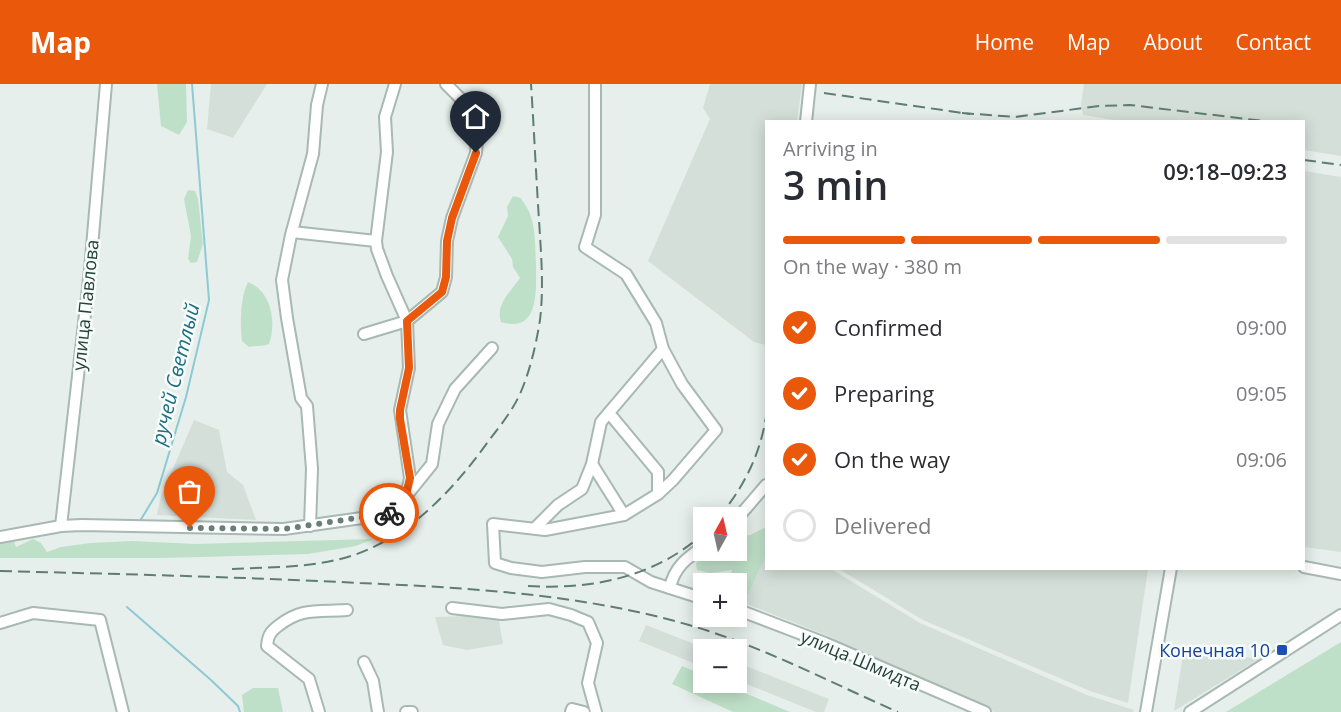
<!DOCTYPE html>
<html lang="en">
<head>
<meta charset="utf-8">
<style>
  body { margin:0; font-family:"Open Sans",sans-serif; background:#f7f7f7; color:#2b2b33; height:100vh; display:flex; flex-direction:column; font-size:22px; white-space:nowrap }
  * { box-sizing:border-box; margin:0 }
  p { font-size:20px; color:#7c7c81 }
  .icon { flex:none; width:33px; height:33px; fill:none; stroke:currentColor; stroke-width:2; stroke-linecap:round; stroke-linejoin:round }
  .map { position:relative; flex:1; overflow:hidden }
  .sheet { position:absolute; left:765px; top:36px; width:540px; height:450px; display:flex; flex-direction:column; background:#fff; border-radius:0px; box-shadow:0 3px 15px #0003 }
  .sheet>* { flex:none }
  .needle { width:39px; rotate:8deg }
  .buttons { position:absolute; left:693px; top:423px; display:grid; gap:12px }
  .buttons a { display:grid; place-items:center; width:54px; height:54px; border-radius:0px; background:#fff; box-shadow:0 3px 15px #0003; font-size:30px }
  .pin { position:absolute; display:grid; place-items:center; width:51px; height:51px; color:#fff; margin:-62px -26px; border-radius:50% 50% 50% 0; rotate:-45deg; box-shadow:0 0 6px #0007 }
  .pin .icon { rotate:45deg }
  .courier { position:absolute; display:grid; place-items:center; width:60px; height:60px; margin:-30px; border:4px solid #ea580c; border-radius:50%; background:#fff; color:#222; box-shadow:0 2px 8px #0007 }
  .head em { font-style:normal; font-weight:600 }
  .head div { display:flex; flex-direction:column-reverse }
  .head { display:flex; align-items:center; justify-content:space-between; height:102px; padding:0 18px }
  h1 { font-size:39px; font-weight:600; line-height:45px }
  .bar { display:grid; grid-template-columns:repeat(4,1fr); gap:9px 6px; align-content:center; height:72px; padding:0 18px }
  .bar i { height:8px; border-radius:4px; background:#e1e1e2 }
  .bar .on { background:#ea580c }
  .bar p { grid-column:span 4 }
  ol { padding:0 18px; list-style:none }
  li { display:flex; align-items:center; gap:18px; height:66px }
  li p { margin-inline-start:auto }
  li .icon { padding:6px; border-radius:50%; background:#ea580c; color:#fff; stroke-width:4 }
  li:last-child { color:#7c7c81 }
  li i { width:33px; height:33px; border:3px solid #e1e1e2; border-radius:50% }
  header { display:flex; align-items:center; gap:36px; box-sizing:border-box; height:84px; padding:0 30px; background:#ea580c; color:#fff }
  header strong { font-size:28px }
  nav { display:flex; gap:33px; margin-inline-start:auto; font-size:21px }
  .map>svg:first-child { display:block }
</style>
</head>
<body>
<header>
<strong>Map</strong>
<nav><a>Home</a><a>Map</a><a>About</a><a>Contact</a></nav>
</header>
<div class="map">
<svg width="1341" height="628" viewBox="0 0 1341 628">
  <rect width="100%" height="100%" fill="#e6efeb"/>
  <!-- built -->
  <g fill="#d4dfda">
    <path d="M211,0H267L233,54L207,45Z"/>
    <path d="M710,0H802L797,37L766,38V261L754,258L648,177L710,35L703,24Z"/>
    <path d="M1084,0H1341V72L1304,66V38H1126L1083,31L1081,20Z"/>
    <path d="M1304,87L1341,93V468L1304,463Z"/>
    <path d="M194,336L219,346L227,388L243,401L256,436L157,431L160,415Z"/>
    <path d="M766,472V484L831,485L920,539L1087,611L1134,626L1133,628H994L836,564L833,554L744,519Z"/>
    <path d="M839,485H1148L1128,619L1090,607L923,536Z"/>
    <path d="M498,531L503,560L467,566L443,561L435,533Z"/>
    <path d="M646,541L707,565L704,566L703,583L639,557Z"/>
    <path d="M1184,564L1259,575L1174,627Z"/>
    <path d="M736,578L829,615L824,628H816L737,596Z"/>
  </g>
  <!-- green -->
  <g fill="#bfe0c8">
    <path d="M157,0H186L187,38L179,51L161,42Z"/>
    <path d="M188,106L195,107L198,115L203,160L197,178L191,179L188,175L191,152L184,115Z"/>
    <path d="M513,112L521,114C524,119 528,125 530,130C536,146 535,164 536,181C536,205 540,250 501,238C495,221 511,207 520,194L513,183L512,175L498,153L508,132L507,123Z"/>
    <path d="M248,198C271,207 277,238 269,260C262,263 256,261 249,263L242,257C240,240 240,214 248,198Z"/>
    <path d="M766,443V472L744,519L737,513L736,500L728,499L732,486L710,489L697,486L696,479C707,466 720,466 736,466L737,452L750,451Z"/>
    <path d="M9,454L14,457L16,463L33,455L41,459L47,468L61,463L90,459L132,457L196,460L373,455L356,462L308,470L163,474H0V456Z"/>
    <path d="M1341,558V628H1226Z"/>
    <path d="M682,582L703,591L704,598L721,599L790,628H733L672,600Z"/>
    <path d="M253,604H278L283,628H244L242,611Z"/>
  </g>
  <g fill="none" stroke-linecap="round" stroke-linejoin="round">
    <!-- stream -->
    <g stroke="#8ec9d4" stroke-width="2">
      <path d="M140,437L157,409L186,313L209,216L192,0"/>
      <path d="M127,523L211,596L238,622L240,628"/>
    </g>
    <!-- minor casing -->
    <g stroke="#a8b8b2" stroke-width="14">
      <g id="minor">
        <path d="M395,0L385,33L387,68L376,157L377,165L387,192L407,237L409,284L400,326L410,394L407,408"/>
        <path d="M595,0V131L585,163L626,190L656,239L663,265L682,300L716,346L673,396L658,410L624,431L545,446L493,440L495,479L511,484L542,488L585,483H625L651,498L704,515"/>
        <path d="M806,38L810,0"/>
        <path d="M292,148L376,157"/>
        <path d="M364,250L407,237L442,208L446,193L447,157L452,134L476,69L478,44L472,26L446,0"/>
        <path d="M609,329L658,388V410"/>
        <path d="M592,380L624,431"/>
        <path d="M736,436L766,401"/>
        <path d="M61,442L90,186L106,0"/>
        <path d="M310,442L312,385L307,322L301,314L287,234L282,196L291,151L313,70L317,21L322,0"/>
        <path d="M535,444L558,421L582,405L592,380L601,338L663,265"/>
        <path d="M0,453L61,442L82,441L284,445L376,432L396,427L407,411L432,380L438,340L455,305L492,264"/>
        <path d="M1304,483L1341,490"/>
        <path d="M670,504C674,483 687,474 704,462"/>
        <path d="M452,524L502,530L549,525L571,531L588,538L597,559L588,599L596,628"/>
        <path d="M736,525L825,559L985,628"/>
        <path d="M0,539L33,529L100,536L123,628"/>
        <path d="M364,578L373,597L378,628"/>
        <path d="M319,628L309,595L267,562C268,552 270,548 278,542C302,523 318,528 347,526"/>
        <path d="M406,628H412"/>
        <path d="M571,628L572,625L584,628"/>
        <path d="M1146,628L1171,484"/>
        <path d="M1190,628L1341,531"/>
      </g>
    </g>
    <!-- minor -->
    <use href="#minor" stroke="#fff" stroke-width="10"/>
    <!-- rail -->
    <g stroke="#5f7d75" stroke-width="2" stroke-dasharray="12 6" stroke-linecap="butt">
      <path d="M824,9L970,30"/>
      <path d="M962,29L1015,33L1099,22L1130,21L1264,37"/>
      <path d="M1304,76L1341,81"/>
      <path d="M718,434C743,405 760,371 766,333"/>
      <path d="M232,485C273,483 315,484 354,471C412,451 455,404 490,355C501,341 512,327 520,310C530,287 536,261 540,236C544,203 541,169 539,136C536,91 534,45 531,0"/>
      <path d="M0,487C120,490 240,493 360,499C471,504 582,510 689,541C762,562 829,598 898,628"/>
      <path d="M528,502C591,506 656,493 704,449"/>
    </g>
  </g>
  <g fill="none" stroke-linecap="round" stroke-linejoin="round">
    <!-- done -->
    <path stroke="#687f78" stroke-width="6" stroke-dasharray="0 10.8" d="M190,444L284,445L389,429"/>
    <!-- route -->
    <path stroke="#ea580c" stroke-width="8" d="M389,429L396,427L406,411L410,394L400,335V326L409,284L407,237L442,208L446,193L447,157L452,134L476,69"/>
  </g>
  <!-- markers -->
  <rect fill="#1a4fb4" stroke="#f7fbf9" stroke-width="2" x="1276" y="560" width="12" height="12" rx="3"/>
  <g text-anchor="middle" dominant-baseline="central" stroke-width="5" stroke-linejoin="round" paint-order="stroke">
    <!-- street labels -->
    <g font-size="18" fill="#24423a" stroke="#f7fbf9">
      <text transform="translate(85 221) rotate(-84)">улица Павлова</text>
      <text transform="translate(861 576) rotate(23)">улица Шмидта</text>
    </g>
    <!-- transit labels -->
    <g font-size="18" fill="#164399" stroke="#f7fbf9" text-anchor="end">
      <text x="1270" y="566">Конечная 10</text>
    </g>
    <!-- water labels -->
    <g font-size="20" font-style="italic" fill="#1c6f80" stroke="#f7fbf9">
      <text transform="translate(175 290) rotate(-76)">ручей Светлый</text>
    </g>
  </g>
</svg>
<div class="buttons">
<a><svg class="needle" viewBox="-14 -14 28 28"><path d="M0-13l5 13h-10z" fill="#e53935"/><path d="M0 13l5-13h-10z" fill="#7c7c81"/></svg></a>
<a>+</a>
<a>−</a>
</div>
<div class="pin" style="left:190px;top:444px;background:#ea580c"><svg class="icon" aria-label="bag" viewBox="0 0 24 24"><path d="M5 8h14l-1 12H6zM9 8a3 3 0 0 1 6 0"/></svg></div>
<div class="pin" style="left:476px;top:69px;background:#1f2937"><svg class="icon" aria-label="home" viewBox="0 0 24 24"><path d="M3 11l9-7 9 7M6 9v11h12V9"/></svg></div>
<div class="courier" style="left:389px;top:429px"><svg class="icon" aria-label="bike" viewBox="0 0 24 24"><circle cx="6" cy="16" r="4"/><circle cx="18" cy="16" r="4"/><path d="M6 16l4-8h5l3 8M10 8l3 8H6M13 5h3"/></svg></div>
<section class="sheet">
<div class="head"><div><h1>3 min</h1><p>Arriving in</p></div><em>09:18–09:23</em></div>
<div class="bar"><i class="on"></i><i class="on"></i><i class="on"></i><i></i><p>On the way · 380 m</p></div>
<ol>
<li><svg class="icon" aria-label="check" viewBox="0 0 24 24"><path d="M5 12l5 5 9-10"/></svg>Confirmed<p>09:00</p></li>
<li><svg class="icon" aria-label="check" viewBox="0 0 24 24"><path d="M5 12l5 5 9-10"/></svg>Preparing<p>09:05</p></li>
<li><svg class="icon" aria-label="check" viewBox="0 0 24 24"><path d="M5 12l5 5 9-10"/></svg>On the way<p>09:06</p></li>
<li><i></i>Delivered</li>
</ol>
</section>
</div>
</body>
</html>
